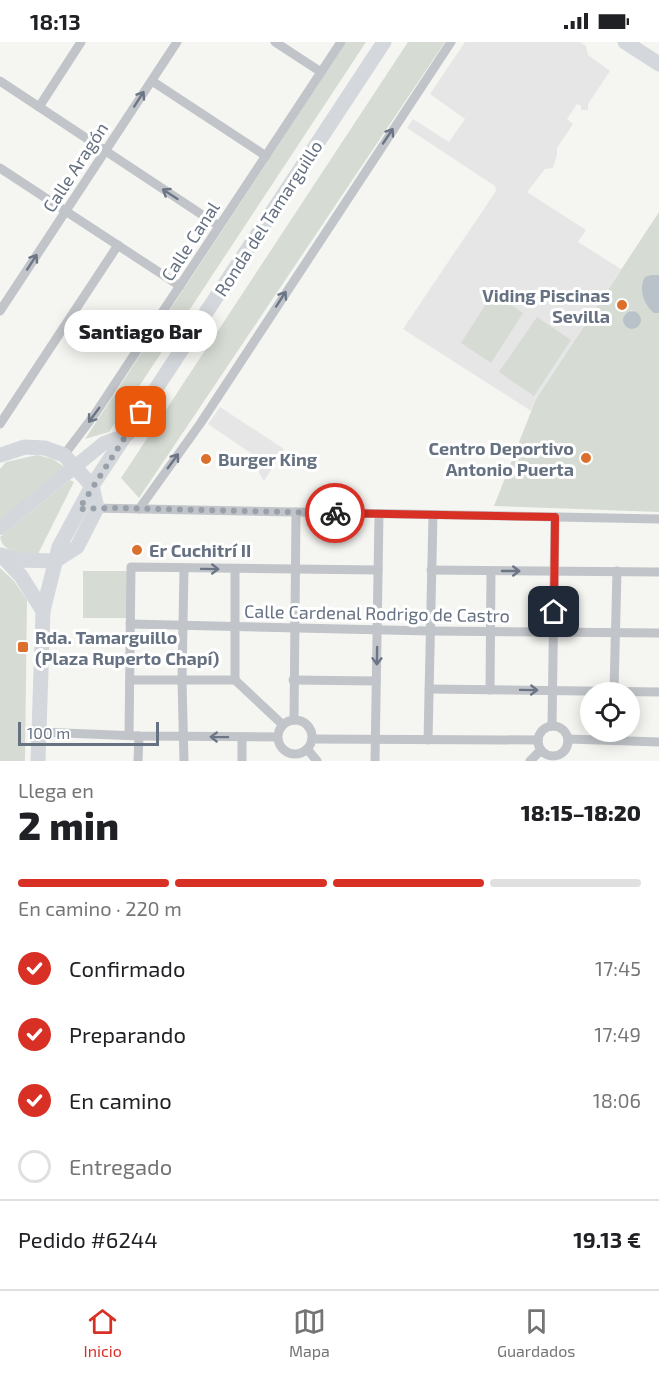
<!DOCTYPE html>
<html lang="es">
<head>
<meta charset="utf-8">
<style>
  body { margin:0; font-family:"Exo 2",sans-serif; background:#f6f6f6; color:#202124; height:100vh; display:flex; flex-direction:column; font-size:22px; white-space:nowrap }
  * { box-sizing:border-box; margin:0 }
  p { font-size:20px; color:#757577 }
  .icon { flex:none; width:33px; height:33px; fill:none; stroke:currentColor; stroke-width:2; stroke-linecap:round; stroke-linejoin:round }
  .map { position:relative; height:719px; overflow:hidden }
  .sheet { display:flex; flex-direction:column; background:#fff; flex:1 }
  .sheet>* { flex:none }
  .buttons { position:absolute; left:580px; top:640px; display:grid; gap:12px }
  .buttons a { display:grid; place-items:center; width:60px; height:60px; border-radius:50%; background:#fff; box-shadow:0 3px 15px #0003; font-size:30px }
  .scale { position:absolute; left:18px; bottom:15px; width:141px; box-sizing:border-box; padding-left:6px; border:3px solid #667182; border-top:0; font-size:16px; line-height:21px; white-space:nowrap; color:#667182; -webkit-text-stroke:4px #fff; paint-order:stroke }
  .pin { position:absolute; display:grid; place-items:center; width:51px; height:51px; color:#fff; margin:-26px; border-radius:12px; box-shadow:0 3px 9px #0006 }
  .courier { position:absolute; display:grid; place-items:center; width:60px; height:60px; margin:-30px; border:4px solid #d93025; border-radius:50%; background:#fff; color:#222; box-shadow:0 2px 8px #0007 }
  .bubble { position:absolute; height:42px; border-radius:21px; background:#fff; box-shadow:0 3px 15px #0003; font-size:20px; font-weight:800; line-height:42px; text-align:center }
  .summary em { font-style:normal; font-weight:800 }
  .summary div { display:flex; flex-direction:column-reverse }
  .summary { display:flex; align-items:center; justify-content:space-between; height:102px; padding:0 18px }
  h1 { font-size:39px; font-weight:800; line-height:45px }
  .bar { display:grid; grid-template-columns:repeat(4,1fr); gap:9px 6px; align-content:center; height:72px; padding:0 18px }
  .bar i { height:8px; border-radius:4px; background:#e0e0e0 }
  .bar .active { background:#d93025 }
  .bar p { grid-column:span 4 }
  .line { display:flex; align-items:center; gap:15px; padding:0 18px; border-top:2px solid #e0e0e0 }
  .line div { flex:1 }
  ol { padding:0 18px; list-style:none }
  li { display:flex; align-items:center; gap:18px; height:66px }
  li p { margin-inline-start:auto }
  li .icon { padding:6px; border-radius:50%; background:#d93025; color:#fff; stroke-width:4 }
  li:last-child { color:#757577 }
  li i { width:33px; height:33px; border:3px solid #e0e0e0; border-radius:50% }
  .status { display:flex; justify-content:space-between; align-items:center; height:42px; padding:0 30px; background:#fff; direction:ltr }
  .status svg { height:16px; fill:currentColor }
  .tab-bar { display:flex; justify-content:space-around; align-items:center; height:84px; border-top:2px solid #e0e0e0; background:#fff; font-size:16px; color:#757577 }
  .tab-bar a { display:grid; justify-items:center; gap:3px }
  .tab-bar .active { color:#d93025 }
  .map>svg:first-child { display:block }
</style>
</head>
<body>
<div class="status"><b>18:13</b><svg viewBox="0 0 49 12"><path d="M0 12V9h3v3zM5 12V6h3v6zM10 12V3h3v9zM15 12V0h3v12zM26 1h20v11H26zM47 4h2v5h-2z"/></svg></div>
<div class="map">
<svg width="659" height="719" viewBox="0 0 659 719">
  <rect width="100%" height="100%" fill="#f5f6f2"/>
  <!-- built -->
  <g fill="#e6e6e6">
    <path d="M465,0H580L586,4L588,13L610,29L588,62V68H581V64L577,62L567,77L573,82L557,106V113L553,126L545,127L527,150L586,188L578,200L621,227L536,357L531,369L403,287L496,149L495,144L407,86L413,77L449,100L465,77L430,52Z"/>
    <path d="M220,365L284,407L264,439L259,431L258,419L255,414L208,382Z"/>
  </g>
  <!-- green -->
  <g fill="#d6dcd4" fill-rule="evenodd">
    <path d="M346,0H366L109,390L85,397Z"/>
    <path d="M408,0H445L139,456L121,436Z"/>
    <path d="M659,170V233H651L654,271H659V470L494,464L536,357ZM632,268L640,281L633,287L624,273Z"/>
    <path d="M493,251L523,271L491,321L461,301Z"/>
    <path d="M537,275L571,298L534,354L499,330Z"/>
    <path d="M37,413L53,417L66,426L0,479V427L6,420Z"/>
    <path d="M70,438L74,440L38,512C24,512 3,512 0,495Z"/>
    <path d="M0,526L14,539L27,558L25,719H0Z"/>
    <path d="M83,529H131L130,576H83Z"/>
  </g>
  <!-- water -->
  <g fill="#b9c2c8">
    <path d="M651,233H659V271H654C644,263 638,247 645,235Z"/>
    <circle cx="632" cy="278" r="9"/>
  </g>
  <g fill="none" stroke-linecap="round" stroke-linejoin="round">
    <!-- street -->
    <g stroke="#c1c4c8" stroke-width="9">
      <path d="M275,0L321,30"/>
      <path d="M0,39L219,184"/>
      <path d="M152,39L266,114"/>
      <path d="M39,65L81,0"/>
      <path d="M0,126L180,244"/>
      <path d="M0,269L177,0"/>
      <path d="M0,382L118,203"/>
      <path d="M64,413L95,372L341,0"/>
      <path d="M93,466L659,477"/>
      <path d="M139,467L200,382L451,0"/>
      <path d="M235,527V638"/>
      <path d="M431,528L659,530"/>
      <path d="M130,582L430,589L659,591"/>
      <path d="M130,638H235"/>
      <path d="M235,638L283,683"/>
      <path d="M293,638L376,639"/>
      <path d="M429,647L659,650"/>
      <path d="M490,648L491,529"/>
      <path d="M614,649L617,529"/>
      <path d="M294,678L296,470"/>
      <circle cx="295" cy="695" r="17"/>
      <circle cx="553" cy="699" r="15"/>
      <path d="M552,684L555,475"/>
      <path d="M38,690L139,694L277,695"/>
      <path d="M129,693L131,525L378,528"/>
      <path d="M312,697L538,698"/>
      <path d="M568,697L659,700"/>
      <path d="M428,698L433,473"/>
      <path d="M307,707L317,719"/>
      <path d="M138,719L139,694"/>
      <path d="M184,719L182,638L184,527"/>
      <path d="M242,719V695"/>
      <path d="M375,719L379,472"/>
      <path d="M530,719L541,708"/>
    </g>
    <!-- secondary -->
    <path stroke="#d4d8dc" stroke-width="14" d="M0,486L104,401L128,392"/>
    <!-- primary -->
    <g stroke="#d4d8dc" stroke-width="15">
      <path d="M625,0L659,22"/>
      <path d="M0,413L25,405L45,406L64,413L92,444L97,466L77,505L55,519L18,518L1,513"/>
      <path d="M2,514L21,534L43,569"/>
      <path d="M38,719L43,569L59,505L92,444L384,0"/>
    </g>
  </g>
  <!-- one-way arrows -->
  <defs><path id="oneway-shaft" d="M-6 0H5M1.5-3L5.5 0L1.5 3" fill="none" stroke-width="1.6" stroke-linecap="round" stroke-linejoin="round" transform="scale(1.5)"/></defs>
  <g stroke="#6b7586">
    <use href="#oneway-shaft" transform="translate(139 57) rotate(-57)"/>
    <use href="#oneway-shaft" transform="translate(388 94) rotate(-56)"/>
    <use href="#oneway-shaft" transform="translate(170 152) rotate(-147)"/>
    <use href="#oneway-shaft" transform="translate(32 220) rotate(-57)"/>
    <use href="#oneway-shaft" transform="translate(281 257) rotate(-57)"/>
    <use href="#oneway-shaft" transform="translate(94 373) rotate(126)"/>
    <use href="#oneway-shaft" transform="translate(173 419) rotate(-54)"/>
    <use href="#oneway-shaft" transform="translate(210 527) rotate(1)"/>
    <use href="#oneway-shaft" transform="translate(511 529)"/>
    <use href="#oneway-shaft" transform="translate(377 614) rotate(91)"/>
    <use href="#oneway-shaft" transform="translate(529 648) rotate(1)"/>
    <use href="#oneway-shaft" transform="translate(219 695) rotate(-179)"/>
  </g>
  <g fill="none" stroke-linecap="round" stroke-linejoin="round">
    <!-- done -->
    <path stroke="#98a0a9" stroke-width="6" stroke-dasharray="0 10.8" d="M141,370L79,467L113,466L335,471"/>
    <!-- route -->
    <path stroke="#d93025" stroke-width="8" d="M335,471L555,475L554,570"/>
  </g>
  <!-- markers -->
  <g fill="#db702d" stroke="#fff" stroke-width="2">
    <circle cx="622" cy="263" r="6"/>
    <circle cx="586" cy="416" r="6"/>
    <circle cx="206" cy="417" r="6"/>
    <circle cx="137" cy="508" r="6"/>
    <rect x="17" y="599" width="12" height="12" rx="3"/>
  </g>
  <g text-anchor="middle" dominant-baseline="central" stroke-width="6" stroke-linejoin="round" paint-order="stroke">
    <!-- street labels -->
    <g font-size="18" fill="#667182" stroke="#fff">
      <text transform="translate(75 125) rotate(-57)">Calle Aragón</text>
      <text transform="translate(268 176) rotate(-57)">Ronda del Tamarguillo</text>
      <text transform="translate(190 199) rotate(-57)">Calle Canal</text>
      <text transform="translate(377 571) rotate(1)">Calle Cardenal Rodrigo de Castro</text>
    </g>
    <!-- poi labels -->
    <g font-size="18" font-weight="bold" fill="#667182" stroke="#fff" text-anchor="start">
      <text x="610" y="253" text-anchor="end">Viding Piscinas<tspan x="610" dy="21">Sevilla</tspan></text>
      <text x="574" y="406" text-anchor="end">Centro Deportivo<tspan x="574" dy="21">Antonio Puerta</tspan></text>
      <text x="218" y="417">Burger King</text>
      <text x="149" y="508">Er Cuchitrí II</text>
      <text x="35" y="595">Rda. Tamarguillo<tspan x="35" dy="21">(Plaza Ruperto Chapí)</tspan></text>
    </g>
  </g>
</svg>
<div class="buttons">
<a><svg class="icon" aria-label="locate" viewBox="0 0 24 24"><circle cx="12" cy="12" r="6"/><path d="M12 2v4M12 18v4M2 12h4M18 12h4"/></svg></a>
</div>
<div class="scale">100 m</div>
<div class="pin" style="left:141px;top:370px;background:#ea580c"><svg class="icon" aria-label="bag" viewBox="0 0 24 24"><path d="M5 8h14l-1 12H6zM9 8a3 3 0 0 1 6 0"/></svg></div>
<div class="pin" style="left:554px;top:570px;background:#1f2937"><svg class="icon" aria-label="home" viewBox="0 0 24 24"><path d="M3 11l9-7 9 7M6 9v11h12V9"/></svg></div>
<div class="courier" style="left:335px;top:471px"><svg class="icon" aria-label="bike" viewBox="0 0 24 24"><circle cx="6" cy="16" r="4"/><circle cx="18" cy="16" r="4"/><path d="M6 16l4-8h5l3 8M10 8l3 8H6M13 5h3"/></svg></div>
<div class="bubble" style="left:64px;top:268px;width:153px">Santiago Bar</div>
</div>
<section class="sheet">
<div class="summary"><div><h1>2 min</h1><p>Llega en</p></div><em>18:15–18:20</em></div>
<div class="bar"><i class="active"></i><i class="active"></i><i class="active"></i><i></i><p>En camino · 220 m</p></div>
<ol>
<li><svg class="icon" aria-label="check" viewBox="0 0 24 24"><path d="M5 12l5 5 9-10"/></svg>Confirmado<p>17:45</p></li>
<li><svg class="icon" aria-label="check" viewBox="0 0 24 24"><path d="M5 12l5 5 9-10"/></svg>Preparando<p>17:49</p></li>
<li><svg class="icon" aria-label="check" viewBox="0 0 24 24"><path d="M5 12l5 5 9-10"/></svg>En camino<p>18:06</p></li>
<li><i></i>Entregado</li>
</ol>
<div class="line" style="height:78px"><div>Pedido #6244</div><b>19.13 €</b></div>
</section>
<nav class="tab-bar">
<a class="active"><svg class="icon" aria-label="home" viewBox="0 0 24 24"><path d="M3 11l9-7 9 7M6 9v11h12V9"/></svg>Inicio</a>
<a><svg class="icon" aria-label="map" viewBox="0 0 24 24"><path d="M3 6l6-2 6 2 6-2v14l-6 2-6-2-6 2zM9 4v14M15 6v14"/></svg>Mapa</a>
<a><svg class="icon" aria-label="saved" viewBox="0 0 24 24"><path d="M7 4h10v16l-5-4-5 4z"/></svg>Guardados</a>
</nav>
</body>
</html>
